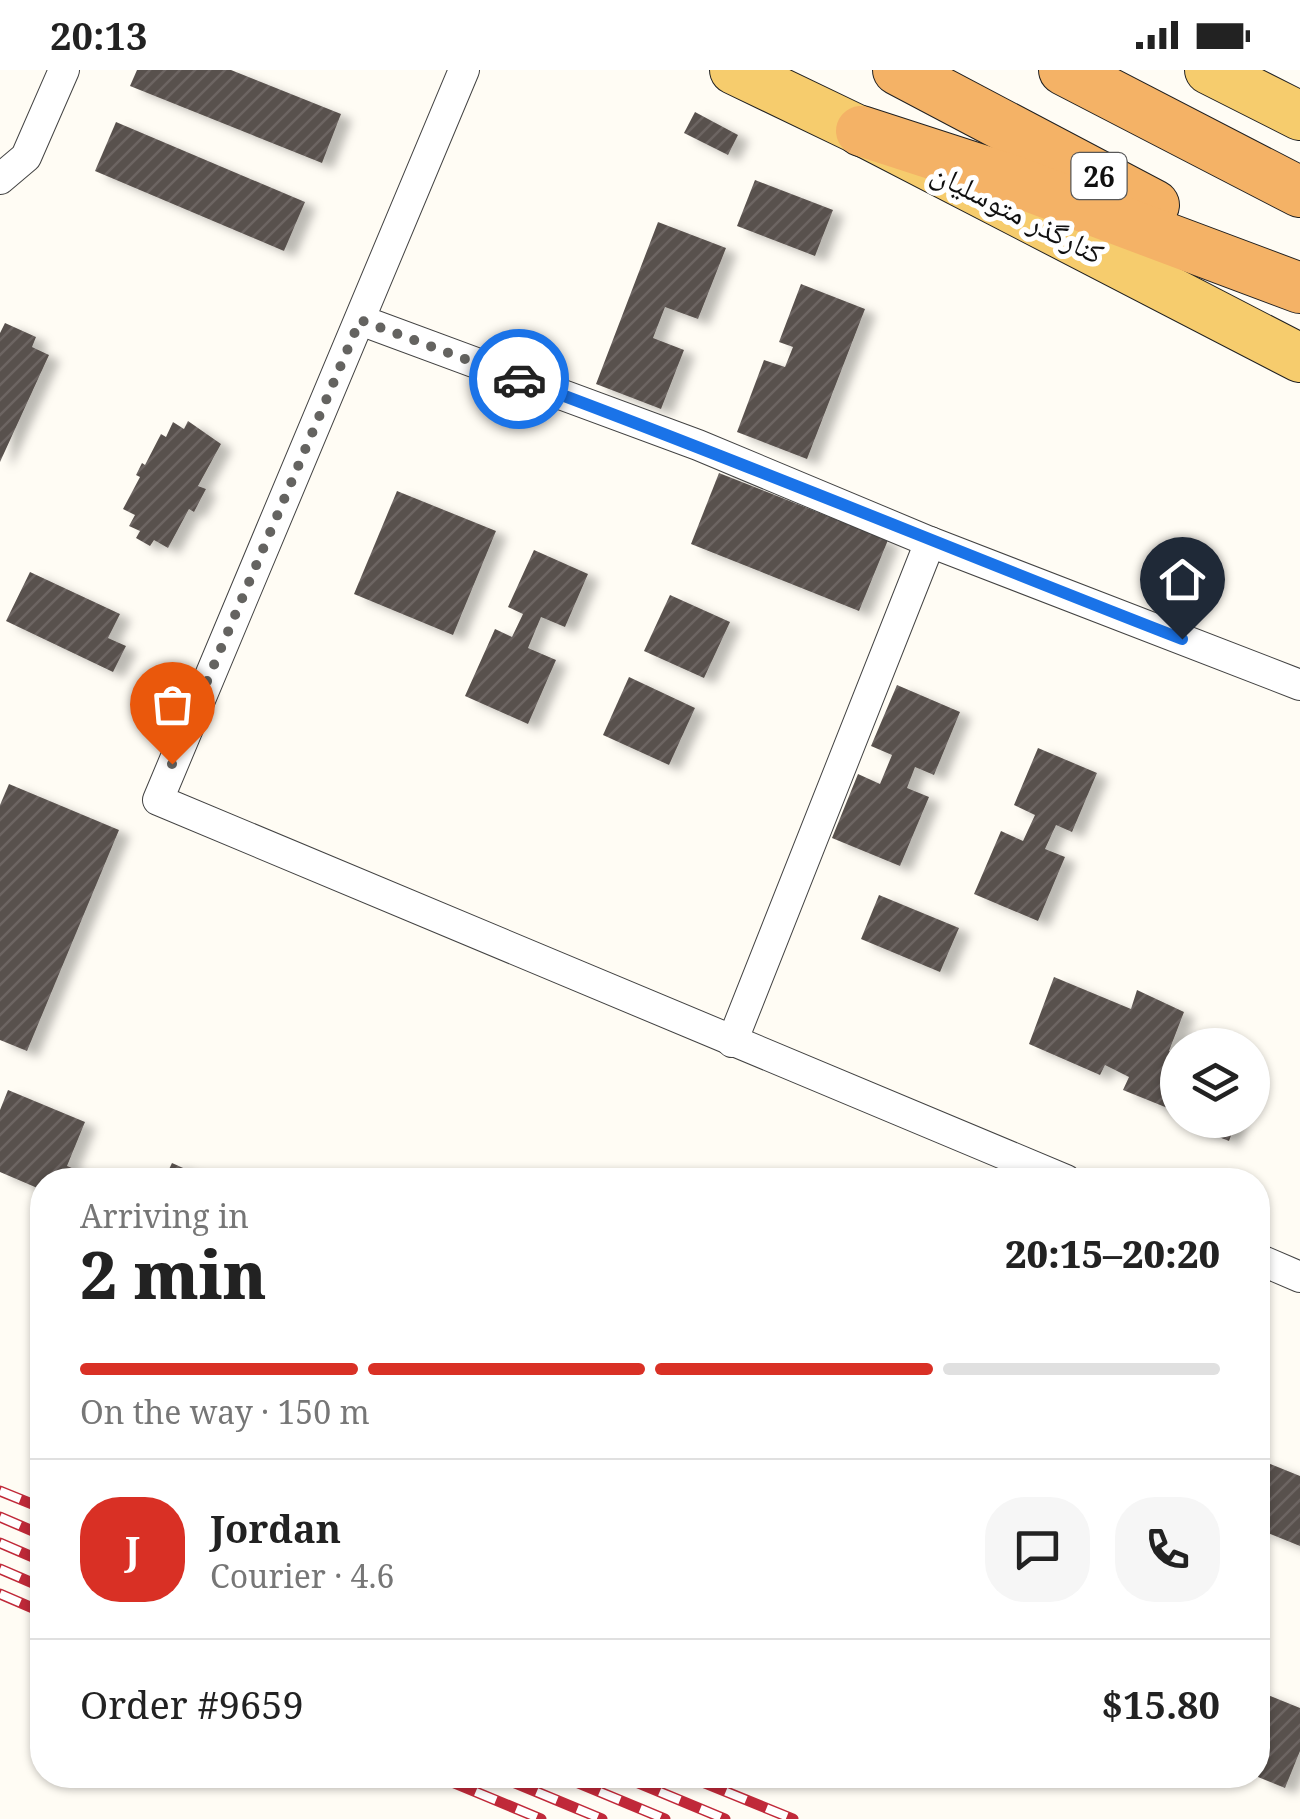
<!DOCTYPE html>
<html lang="en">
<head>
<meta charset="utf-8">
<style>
  body { margin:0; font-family:"Noto Serif","Noto Naskh Arabic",serif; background:#f6f6f6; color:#222; height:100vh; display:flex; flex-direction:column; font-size:38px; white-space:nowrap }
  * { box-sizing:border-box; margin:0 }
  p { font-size:32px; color:#767676 }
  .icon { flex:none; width:55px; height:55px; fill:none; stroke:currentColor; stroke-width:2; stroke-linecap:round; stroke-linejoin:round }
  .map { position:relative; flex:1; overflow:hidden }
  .panel { position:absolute; left:30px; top:1098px; width:1240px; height:620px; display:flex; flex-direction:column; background:#fff; border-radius:40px; box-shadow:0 2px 8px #0004 }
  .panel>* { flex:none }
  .fabs { position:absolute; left:1160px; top:958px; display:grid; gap:20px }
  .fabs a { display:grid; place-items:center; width:110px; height:110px; border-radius:50%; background:#fff; box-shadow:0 2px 8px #0004; font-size:50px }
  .pin { position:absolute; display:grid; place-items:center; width:85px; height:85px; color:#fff; margin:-102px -42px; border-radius:50% 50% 50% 0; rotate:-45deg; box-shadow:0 0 10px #0007 }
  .pin .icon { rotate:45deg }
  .courier { position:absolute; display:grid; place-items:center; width:100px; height:100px; margin:-50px; border:8px solid #1a73e8; border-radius:50%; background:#fff; color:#222; box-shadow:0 2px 12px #0007 }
  .overview em { font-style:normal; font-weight:800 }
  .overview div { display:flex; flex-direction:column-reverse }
  .overview { display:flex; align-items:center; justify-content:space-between; height:170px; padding:0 50px }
  h1 { font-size:65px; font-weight:800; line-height:75px }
  .bar { display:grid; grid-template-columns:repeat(4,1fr); gap:15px 10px; align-content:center; height:120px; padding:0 50px }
  .bar i { height:12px; border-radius:8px; background:#e0e0e0 }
  .bar .current { background:#d93025 }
  .bar p { grid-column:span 4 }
  .line { display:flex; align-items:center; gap:25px; padding:0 50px; border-top:2px solid #e0e0e0 }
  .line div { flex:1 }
  .round { display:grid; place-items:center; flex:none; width:105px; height:105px; border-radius:40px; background:#f6f6f6 }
  .status { display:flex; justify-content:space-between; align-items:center; height:70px; padding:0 50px; background:#fff; direction:ltr }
  .status svg { height:28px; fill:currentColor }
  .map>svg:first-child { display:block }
</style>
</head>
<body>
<div class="status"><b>20:13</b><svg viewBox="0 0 49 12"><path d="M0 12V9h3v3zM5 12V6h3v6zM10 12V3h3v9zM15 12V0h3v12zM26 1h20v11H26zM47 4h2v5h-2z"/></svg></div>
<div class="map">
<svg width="1300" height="1749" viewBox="0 0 1300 1749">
  <defs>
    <pattern id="building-hatch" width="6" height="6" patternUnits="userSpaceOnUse" patternTransform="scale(2.5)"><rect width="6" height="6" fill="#59514d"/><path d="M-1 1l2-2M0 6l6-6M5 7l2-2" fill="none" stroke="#6c6562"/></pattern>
    <filter id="shadow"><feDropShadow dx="11" dy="6" stdDeviation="5" flood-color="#0004"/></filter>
  </defs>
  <rect width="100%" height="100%" fill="#fffcf4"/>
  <!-- building -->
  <g fill="url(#building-hatch)" filter="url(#shadow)">
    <path d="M137,0H231L341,44L322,93L130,16Z"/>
    <path d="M695,42L738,65L728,85L684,63Z"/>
    <path d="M116,52L305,132L284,181L95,101Z"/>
    <path d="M755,110L833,140L815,186L737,156Z"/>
    <path d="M658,152L726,178L698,249L665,237L653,268L684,280L661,339L596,314Z"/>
    <path d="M801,214L865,239L807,389L737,362L764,290L785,297L793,277L779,272Z"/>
    <path d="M5,253L36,267L32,277L49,285L0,392V263Z"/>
    <path d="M188,351L221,374L198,416L206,419L194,442L189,439L168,478L154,470L150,476L136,468L140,461L129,456L135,445L123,439L140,407L136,405L142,393L145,395L161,364L166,367L173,352L184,359Z"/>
    <path d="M719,403L888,470L859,541L691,474Z"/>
    <path d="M397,421L496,461L453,565L354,524Z"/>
    <path d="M534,480L588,504L565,557L541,547L528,578L556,590L528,654L465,626L495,559L512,567L523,544L508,537Z"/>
    <path d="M30,502L120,544L108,568L126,576L113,602L6,551Z"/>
    <path d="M670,525L730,552L704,608L644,581Z"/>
    <path d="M629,607L695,638L669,695L603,665Z"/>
    <path d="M897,615L960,642L934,705L915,697L907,718L929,727L900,796L832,768L858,704L880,714L892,685L871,676Z"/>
    <path d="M1038,678L1097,703L1072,762L1056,755L1045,779L1065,787L1038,851L974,824L1001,761L1023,771L1035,745L1014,735Z"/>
    <path d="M9,714L119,760L27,981L0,970V735Z"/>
    <path d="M879,825L959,858L940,902L861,869Z"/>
    <path d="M1054,907L1131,939L1137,920L1184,942L1169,981L1178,986V1021L1170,1039L1123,1020L1129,1007L1105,995L1100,1005L1029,974Z"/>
    <path d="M8,1020L85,1052L67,1096L95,1107L93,1110H42V1120L0,1102V1040Z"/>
    <path d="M1189,1050H1237L1229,1071L1188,1055Z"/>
    <path d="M172,1093L210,1110H164Z"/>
    <path d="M1258,1389L1300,1406V1476L1258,1459Z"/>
    <path d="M1258,1621L1300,1638V1681L1285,1718L1258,1707Z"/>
  </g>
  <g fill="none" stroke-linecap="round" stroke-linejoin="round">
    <!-- minor casing -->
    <g stroke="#434343" stroke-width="32">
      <g id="minor">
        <path d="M464,0L158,730L1066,1110"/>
        <path d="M0,109L26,87L64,0"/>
        <path d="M360,250L698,375L930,472L1300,615"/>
        <path d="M732,972L930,472"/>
        <path d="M1258,1189L1300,1207"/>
      </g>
    </g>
    <!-- primary casing -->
    <g stroke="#212121" stroke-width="50">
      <g id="primary">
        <path d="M734,0L861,61L1300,288"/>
        <path d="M1209,0L1300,46"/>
      </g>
    </g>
    <!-- trunk casing -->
    <g stroke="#212121" stroke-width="52">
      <g id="trunk">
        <path d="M898,0L1154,135"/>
        <path d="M1064,0L1300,122"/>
        <path d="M861,61L1009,109L1300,218"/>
      </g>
    </g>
    <!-- minor -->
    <use href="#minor" stroke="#fff" stroke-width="30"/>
    <!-- primary -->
    <use href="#primary" stroke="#f6cc6d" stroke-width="48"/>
    <!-- trunk -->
    <use href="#trunk" stroke="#f4b266" stroke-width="50"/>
    <!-- rail casing -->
    <g stroke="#c02939" stroke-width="11">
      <g id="rail">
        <path d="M0,1421L42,1438"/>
        <path d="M0,1447L42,1465"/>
        <path d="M0,1473L42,1491"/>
        <path d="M0,1499L42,1517"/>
        <path d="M0,1524L42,1542"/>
        <path d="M435,1705L541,1749"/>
        <path d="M496,1705L602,1749"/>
        <path d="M559,1705L665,1749"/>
        <path d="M619,1705L725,1749"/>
        <path d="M685,1705L793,1749"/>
      </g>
    </g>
    <!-- rail -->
    <use href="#rail" stroke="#fff" stroke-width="8" stroke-dasharray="22" stroke-linecap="butt"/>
  </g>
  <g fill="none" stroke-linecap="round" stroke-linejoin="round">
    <!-- done -->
    <path stroke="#646360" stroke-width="10" stroke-dasharray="0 18" d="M172,694L360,250L519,309"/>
    <!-- route -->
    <path stroke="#1a73e8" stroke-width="12" d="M519,309C741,391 960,483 1182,569"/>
  </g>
  <g text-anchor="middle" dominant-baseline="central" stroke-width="10" stroke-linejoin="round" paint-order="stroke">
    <!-- shield labels -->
    <rect fill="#fff" stroke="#585858" stroke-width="2.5" x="1071.5" y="83" width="55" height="46" rx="8"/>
    <g font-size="28" font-weight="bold" fill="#101010">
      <text x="1099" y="106">26</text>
    </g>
    <!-- street labels -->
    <g font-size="30" fill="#101010" stroke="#fff">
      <text transform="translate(1018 142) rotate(27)">کنارگذر متوسلیان</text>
    </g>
  </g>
</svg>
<div class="fabs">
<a><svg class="icon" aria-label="layers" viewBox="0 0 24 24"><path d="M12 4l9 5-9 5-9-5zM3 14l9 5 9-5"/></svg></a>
</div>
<div class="pin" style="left:172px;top:694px;background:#ea580c"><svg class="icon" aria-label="bag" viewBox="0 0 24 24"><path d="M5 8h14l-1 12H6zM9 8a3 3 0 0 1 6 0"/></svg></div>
<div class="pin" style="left:1182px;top:569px;background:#1f2937"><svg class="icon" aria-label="home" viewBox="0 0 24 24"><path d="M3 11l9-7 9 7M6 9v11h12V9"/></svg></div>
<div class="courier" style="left:519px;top:309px"><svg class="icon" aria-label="car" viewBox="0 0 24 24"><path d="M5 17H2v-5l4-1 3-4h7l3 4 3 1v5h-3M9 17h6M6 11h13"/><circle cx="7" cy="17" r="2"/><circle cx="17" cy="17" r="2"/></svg></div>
<section class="panel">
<div class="overview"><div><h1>2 min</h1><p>Arriving in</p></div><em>20:15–20:20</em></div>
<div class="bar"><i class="current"></i><i class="current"></i><i class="current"></i><i></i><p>On the way · 150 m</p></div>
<div class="line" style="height:180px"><b class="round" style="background:#d93025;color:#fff">J</b><div><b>Jordan</b><p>Courier · 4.6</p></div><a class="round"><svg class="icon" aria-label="chat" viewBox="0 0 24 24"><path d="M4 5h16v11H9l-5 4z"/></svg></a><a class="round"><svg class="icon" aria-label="phone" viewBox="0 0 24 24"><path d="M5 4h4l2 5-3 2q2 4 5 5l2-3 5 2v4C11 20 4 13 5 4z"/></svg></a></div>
<div class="line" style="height:130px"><div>Order #9659</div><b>$15.80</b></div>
</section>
</div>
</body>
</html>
